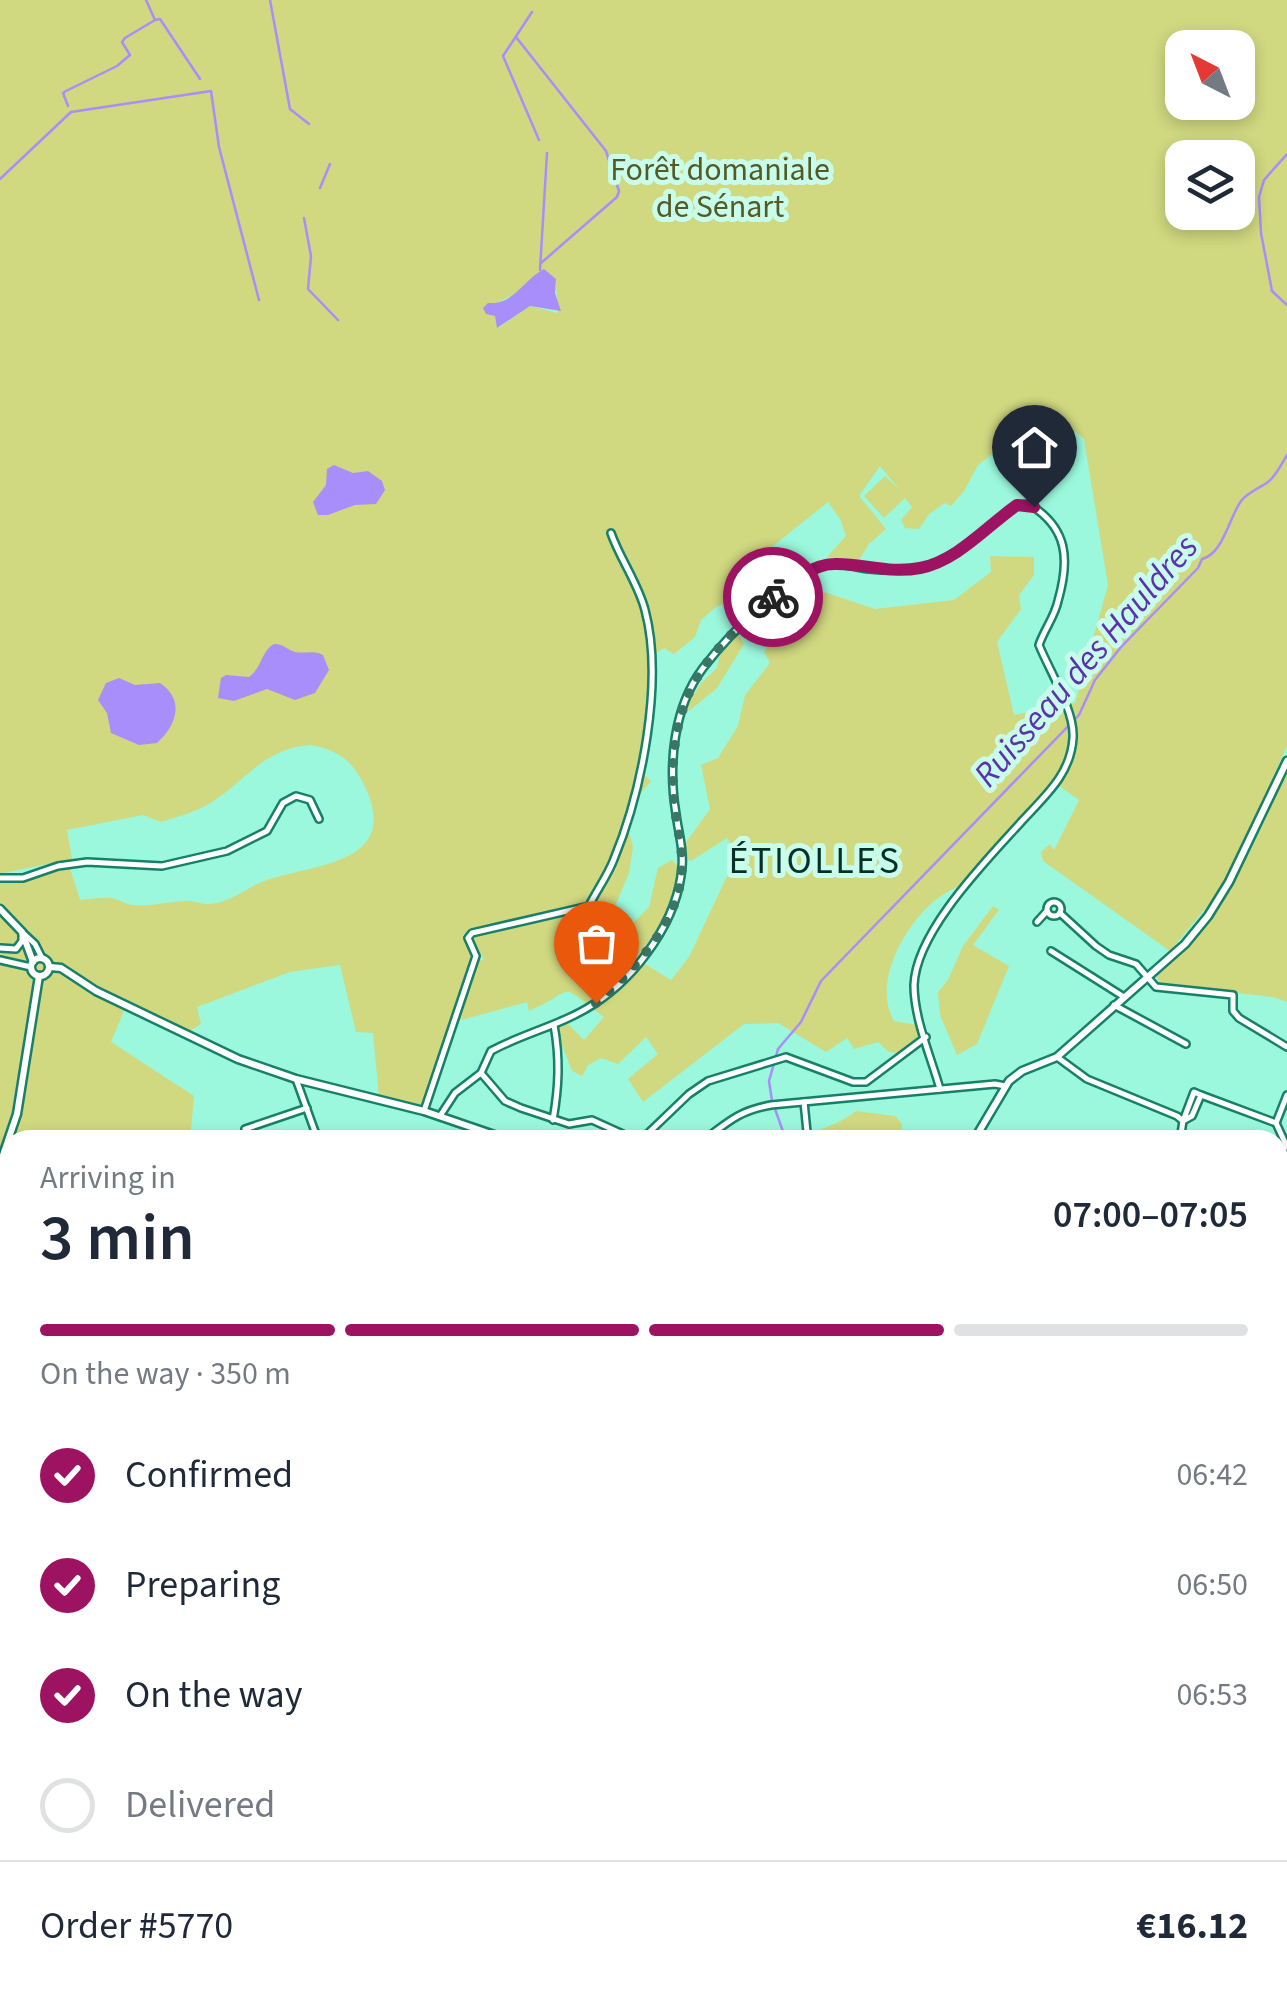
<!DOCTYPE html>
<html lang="en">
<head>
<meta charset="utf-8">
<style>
  body { margin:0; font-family:"Source Sans 3",sans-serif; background:#f6f6f7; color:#1f2937; height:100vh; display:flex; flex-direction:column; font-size:38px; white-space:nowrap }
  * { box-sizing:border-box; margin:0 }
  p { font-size:32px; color:#747a83 }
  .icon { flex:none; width:55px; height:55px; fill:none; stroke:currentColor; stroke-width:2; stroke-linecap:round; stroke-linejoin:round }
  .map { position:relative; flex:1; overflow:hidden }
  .drawer { position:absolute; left:0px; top:1130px; width:1288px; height:882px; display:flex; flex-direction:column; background:#fff; border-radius:30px 30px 0 0; box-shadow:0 5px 15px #0003 }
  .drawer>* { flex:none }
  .needle { width:65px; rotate:318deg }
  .controls { position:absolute; left:1165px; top:30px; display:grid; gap:20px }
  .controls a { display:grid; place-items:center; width:90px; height:90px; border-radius:20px; background:#fff; box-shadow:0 5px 15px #0003; font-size:50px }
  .pin { position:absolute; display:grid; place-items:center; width:85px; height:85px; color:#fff; margin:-102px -42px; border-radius:50% 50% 50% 0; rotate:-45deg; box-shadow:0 0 10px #0007 }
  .pin .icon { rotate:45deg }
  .courier { position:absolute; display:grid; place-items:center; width:100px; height:100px; margin:-50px; border:8px solid #9d1362; border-radius:50%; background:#fff; color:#222; box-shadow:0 2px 12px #0007 }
  .head em { font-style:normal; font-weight:600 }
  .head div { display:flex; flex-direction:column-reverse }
  .head { display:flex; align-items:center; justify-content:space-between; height:170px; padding:0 40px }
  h1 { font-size:65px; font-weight:600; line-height:75px }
  .bar { display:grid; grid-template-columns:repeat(4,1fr); gap:15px 10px; align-content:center; height:120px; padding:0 40px }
  .bar i { height:12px; border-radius:8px; background:#e0e1e3 }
  .bar .current { background:#9d1362 }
  .bar p { grid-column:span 4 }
  .line { display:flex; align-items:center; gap:25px; padding:0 40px; border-top:2px solid #e0e1e3 }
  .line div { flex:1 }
  ol { padding:0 40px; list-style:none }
  li { display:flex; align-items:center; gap:30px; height:110px }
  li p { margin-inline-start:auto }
  li .icon { padding:10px; border-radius:50%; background:#9d1362; color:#fff; stroke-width:4 }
  li:last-child { color:#747a83 }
  li i { width:55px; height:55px; border:5px solid #e0e1e3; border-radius:50% }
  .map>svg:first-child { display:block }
</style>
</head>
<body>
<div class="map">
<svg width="1287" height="2012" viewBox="0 0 1287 2012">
  <rect width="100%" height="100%" fill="#9bf8dc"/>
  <!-- green -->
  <g fill="#d0d880" fill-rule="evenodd">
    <path d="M0,0H1287V746L1224,886L1170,951L1043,861L1041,852L1050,844L1054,850L1079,800L1058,785L961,886C917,899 868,978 894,1021L917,1025L921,1035L898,1053L889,1052L878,1042L854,1049L847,1038L826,1052L778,1023L744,1024L643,1102L628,1079L658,1054L646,1037L618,1064L601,1058L588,1065L582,1076L572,1071L556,1029L568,1024L584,1040L604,1017C554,980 580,989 529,1011L527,1002L461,1020L458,1018L477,962L484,959L471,938L567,914L559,910L467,932L463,935L474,952L422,1107L379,1097L373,1033L356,1032L340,965L290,972L197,1007L201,1024L190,1031L128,1001L111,1042L194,1096L190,1140H10V1524L0,1521V1201L9,1193L0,1184ZM1182,48H1238V102H1182ZM1182,158H1238V212H1182ZM528,282L556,283L558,313L530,306L498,328L495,315L486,314C495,298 518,298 528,282ZM1044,405L1084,439L1108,585L1075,703L1014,715L997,642L1021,609L1019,595L1034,575V557L990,556L991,572L954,600L875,609L824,592L792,631L774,637L764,652L770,663L745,695L738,726L718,758L701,765L710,809L682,848L681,857L691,861L727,838L737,855L689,957L671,980L640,961L638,959L664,918L680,869L672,860L658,868L649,907L624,932L610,918L629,873L633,847L628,827L635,800L651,781L638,769L640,756H643L647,744L643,737L655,654L664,648L674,654L695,637L701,620L716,607L732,601L768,567V550L828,502L840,519L846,536L827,557L856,565L869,544L886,529L859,496L880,466L900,490L885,476L864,496L884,518L905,498L912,507L901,520L905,528L919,529L929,514L945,503L951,506L964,491L978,465L1048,411ZM310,745C340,750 354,762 367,791C398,864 314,864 267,880C249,886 230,903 210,904C203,905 195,901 187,901C169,901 152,907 133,905C125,904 119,899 111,898C102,897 90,899 80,900L69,865L31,875L3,878V873L72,859L67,830L143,815L161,822C176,817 193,813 207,805C246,782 261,749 310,745Z"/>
    <path d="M738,633L744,644L717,688L689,711L687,706L701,683L717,668L720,655Z"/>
    <path d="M1287,772V1002L1273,997L1161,984L1156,977C1228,914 1247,856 1287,772Z"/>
    <path d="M993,906L999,910L973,945L1009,966L977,1044L957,1055L940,1015L938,992L948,980L963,946Z"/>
    <path d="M856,1111L895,1116L902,1124V1140H802C819,1127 840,1125 856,1111Z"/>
    <path d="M1278,1188L1287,1193V1754L1278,1765Z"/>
    <path d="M0,1660L10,1688V1818L0,1817Z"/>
    <path d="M0,1949L10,1957V2002L127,2003C97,2012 71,2008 40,2008C27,2008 14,2012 0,2012Z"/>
  </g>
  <!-- water -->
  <g fill="#a88efb">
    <path d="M544,269L556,279L555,293L561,311L530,306L497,328L495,316L486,314L483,308L488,303C514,305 523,280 544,269Z"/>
    <path d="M334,465L353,473L368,471L382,481L385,490L376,504L355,505L328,515H318L313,502L326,485L327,469Z"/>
    <path d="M274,644C284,644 286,649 295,652C305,654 313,650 323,655L329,670L315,693L295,700L267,689L234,701L218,698L221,678L226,675L249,677C262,668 261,651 274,644Z"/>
    <path d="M119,678L135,685L160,683C185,700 177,725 157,743L139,745L111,733L107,713L98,700L106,683Z"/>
    <path d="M0,1817L10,1818V1944L0,1942Z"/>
    <path d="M1278,1958L1287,1959V2012H285L256,2003L1278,2002Z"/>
  </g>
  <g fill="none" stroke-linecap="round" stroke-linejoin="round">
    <!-- stream -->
    <g stroke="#a88efb" stroke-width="2.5">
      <path d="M270,0L290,109L309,124"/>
      <path d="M532,12L503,56L539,140"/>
      <path d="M155,20L160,19L200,79"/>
      <path d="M516,37L606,151L619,191L617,197L541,263"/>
      <path d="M68,106L63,93L66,91L117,66L130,55L122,42L125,38L155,20L146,0"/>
      <path d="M1287,154L1264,180L1259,197L1261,233L1272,291L1287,305"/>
      <path d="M0,179L71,112L211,91L219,147L259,300"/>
      <path d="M320,188L330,164"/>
      <path d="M304,218L311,256L308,289L338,320"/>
      <path d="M540,270L547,153"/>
      <path d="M772,1101L769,1081L778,1049L801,1022L821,981L1079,715L1095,680L1121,647L1198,568L1202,559C1223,554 1229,518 1241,501C1248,492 1260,488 1268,482C1276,476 1282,463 1287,455"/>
      <path d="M775,1109L786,1140"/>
    </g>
    <!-- minor casing -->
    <g stroke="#178068" stroke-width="10">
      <g id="minor">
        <path d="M0,878H23L58,866L87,862L162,866L227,851L267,831L283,803L296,796L310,800L319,819"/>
        <circle cx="1054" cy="909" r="7"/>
        <path d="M1060,913L1096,946L1109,955L1136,964L1156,987L1233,995V1011L1239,1018L1287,1047"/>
        <path d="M1037,922L1047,911"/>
        <path d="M0,948L16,949L22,941V932L35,944L42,958"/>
        <path d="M1051,951L1124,997"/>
        <path d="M0,960L31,967"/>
        <path d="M1114,1005L1186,1044"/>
        <path d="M1057,1057L1087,1079L1177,1116L1183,1121L1180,1140"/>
        <path d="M296,1079L318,1140"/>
        <path d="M1194,1092L1201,1095L1192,1116L1183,1121Z"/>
        <path d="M1201,1095L1276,1123L1287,1147"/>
        <path d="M804,1102L807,1132"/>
        <path d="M424,1111L476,956L468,938L472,933L589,906C597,890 608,875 614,859C642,791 664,681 645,610C638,583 620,559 611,533"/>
        <path d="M440,1116L455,1093L481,1073"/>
        <path d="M553,1120C559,1086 560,1058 554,1025"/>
        <path d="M1276,1123L1287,1095"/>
        <path d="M245,1129L307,1108"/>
        <path d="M354,1140L378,1137L393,1140"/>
        <path d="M636,1140L592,1120L569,1124L521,1108L505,1101L481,1073L491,1051C524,1033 562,1025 594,1004C638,975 678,920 682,867C684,849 678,831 676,814C668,765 673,708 703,668C727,637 792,568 832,564C844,563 857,568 869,569C889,571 911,571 930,565C962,555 989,524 1017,505L1029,504C1068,528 1070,559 1058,601C1055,616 1044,630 1039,645C1049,670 1075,711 1073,738C1071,774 1045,796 1022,821C987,860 916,931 914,985C914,1019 931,1057 940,1089"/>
        <path d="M641,1140L689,1094L708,1081L786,1057L853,1082H866L926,1037"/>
        <path d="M704,1140C729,1121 739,1111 771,1105L995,1084L1005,1086"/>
      </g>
    </g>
    <!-- tertiary casing -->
    <g stroke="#178068" stroke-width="11">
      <g id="tertiary">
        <path d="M0,909L22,932L33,962"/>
        <circle cx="40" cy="967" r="9"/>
        <path d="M50,967L61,968L96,991L238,1059L296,1079L424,1111L509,1140"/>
        <path d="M974,1140L1009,1081L1022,1071L1057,1057L1185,944L1208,916L1229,882L1287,761"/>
        <path d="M0,1164L17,1114L39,976"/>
        <path d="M0,1188V1196"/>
        <path d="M178,2002L261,2012"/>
        <path d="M114,2012L140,2002"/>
      </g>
    </g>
    <!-- secondary casing -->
    <g stroke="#178068" stroke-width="12">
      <path id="secondary" d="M35,2012H38"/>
    </g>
    <!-- primary casing -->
    <g stroke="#178068" stroke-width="14">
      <g id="primary">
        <path d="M0,1527L10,1530"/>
        <path d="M0,1549L10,1542"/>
        <path d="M1281,1770V1781L1287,1787"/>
      </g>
    </g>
    <!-- minor -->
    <use href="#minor" stroke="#fff" stroke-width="5"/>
    <!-- tertiary -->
    <use href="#tertiary" stroke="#fff" stroke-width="6"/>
    <!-- secondary -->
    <use href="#secondary" stroke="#fff" stroke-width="8"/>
    <!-- primary -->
    <use href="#primary" stroke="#fff" stroke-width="9"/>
  </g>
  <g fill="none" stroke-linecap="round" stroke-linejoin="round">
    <!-- done -->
    <path stroke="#3a7666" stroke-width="10" stroke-dasharray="0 18" d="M596,1003C636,969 682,920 682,863C682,844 677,827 675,809C670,771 673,731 688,695C704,657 742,623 773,597"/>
    <!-- route -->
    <path stroke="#9d1362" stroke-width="12" d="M773,597C789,584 812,564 834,564C863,563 889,574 920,568C957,561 987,526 1017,505L1034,507"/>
  </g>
  <g text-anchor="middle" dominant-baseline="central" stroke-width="10" stroke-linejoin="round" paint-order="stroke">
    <!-- park labels -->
    <g font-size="32" fill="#555924" stroke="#c8fdec">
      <text x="720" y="170">Forêt domaniale<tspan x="720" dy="37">de Sénart</tspan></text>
    </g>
    <!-- water labels -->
    <g font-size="35" font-style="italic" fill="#5c31ae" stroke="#c8fdec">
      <text transform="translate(1086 661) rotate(-49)">Ruisseau des Hauldres</text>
    </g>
    <!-- quarter labels -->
    <g font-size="38" letter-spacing="2.5" fill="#063026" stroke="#c8fdec">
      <text x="815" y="861">ÉTIOLLES</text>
    </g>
  </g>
</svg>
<div class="controls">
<a><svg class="needle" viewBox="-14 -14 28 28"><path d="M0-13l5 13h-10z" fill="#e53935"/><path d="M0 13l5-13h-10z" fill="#747a83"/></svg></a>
<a><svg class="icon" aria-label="layers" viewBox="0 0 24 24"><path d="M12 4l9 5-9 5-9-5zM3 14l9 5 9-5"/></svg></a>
</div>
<div class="pin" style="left:596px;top:1003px;background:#ea580c"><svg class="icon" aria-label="bag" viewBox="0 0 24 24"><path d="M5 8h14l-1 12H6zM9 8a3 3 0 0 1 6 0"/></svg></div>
<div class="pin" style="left:1034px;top:507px;background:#1f2937"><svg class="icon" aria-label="home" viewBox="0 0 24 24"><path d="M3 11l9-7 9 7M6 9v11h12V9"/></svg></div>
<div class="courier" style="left:773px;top:597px"><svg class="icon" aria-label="bike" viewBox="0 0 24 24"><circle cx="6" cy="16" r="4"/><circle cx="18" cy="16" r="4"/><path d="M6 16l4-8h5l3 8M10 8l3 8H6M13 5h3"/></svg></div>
<section class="drawer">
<div class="head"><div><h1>3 min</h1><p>Arriving in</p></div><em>07:00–07:05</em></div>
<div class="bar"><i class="current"></i><i class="current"></i><i class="current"></i><i></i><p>On the way · 350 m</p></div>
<ol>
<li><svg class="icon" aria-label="check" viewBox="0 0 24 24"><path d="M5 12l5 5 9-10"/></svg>Confirmed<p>06:42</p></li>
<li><svg class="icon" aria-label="check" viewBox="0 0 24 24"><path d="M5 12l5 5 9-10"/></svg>Preparing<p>06:50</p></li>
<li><svg class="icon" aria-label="check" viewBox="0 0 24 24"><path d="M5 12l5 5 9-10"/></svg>On the way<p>06:53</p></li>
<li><i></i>Delivered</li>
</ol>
<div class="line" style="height:130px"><div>Order #5770</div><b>€16.12</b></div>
</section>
</div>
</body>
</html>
